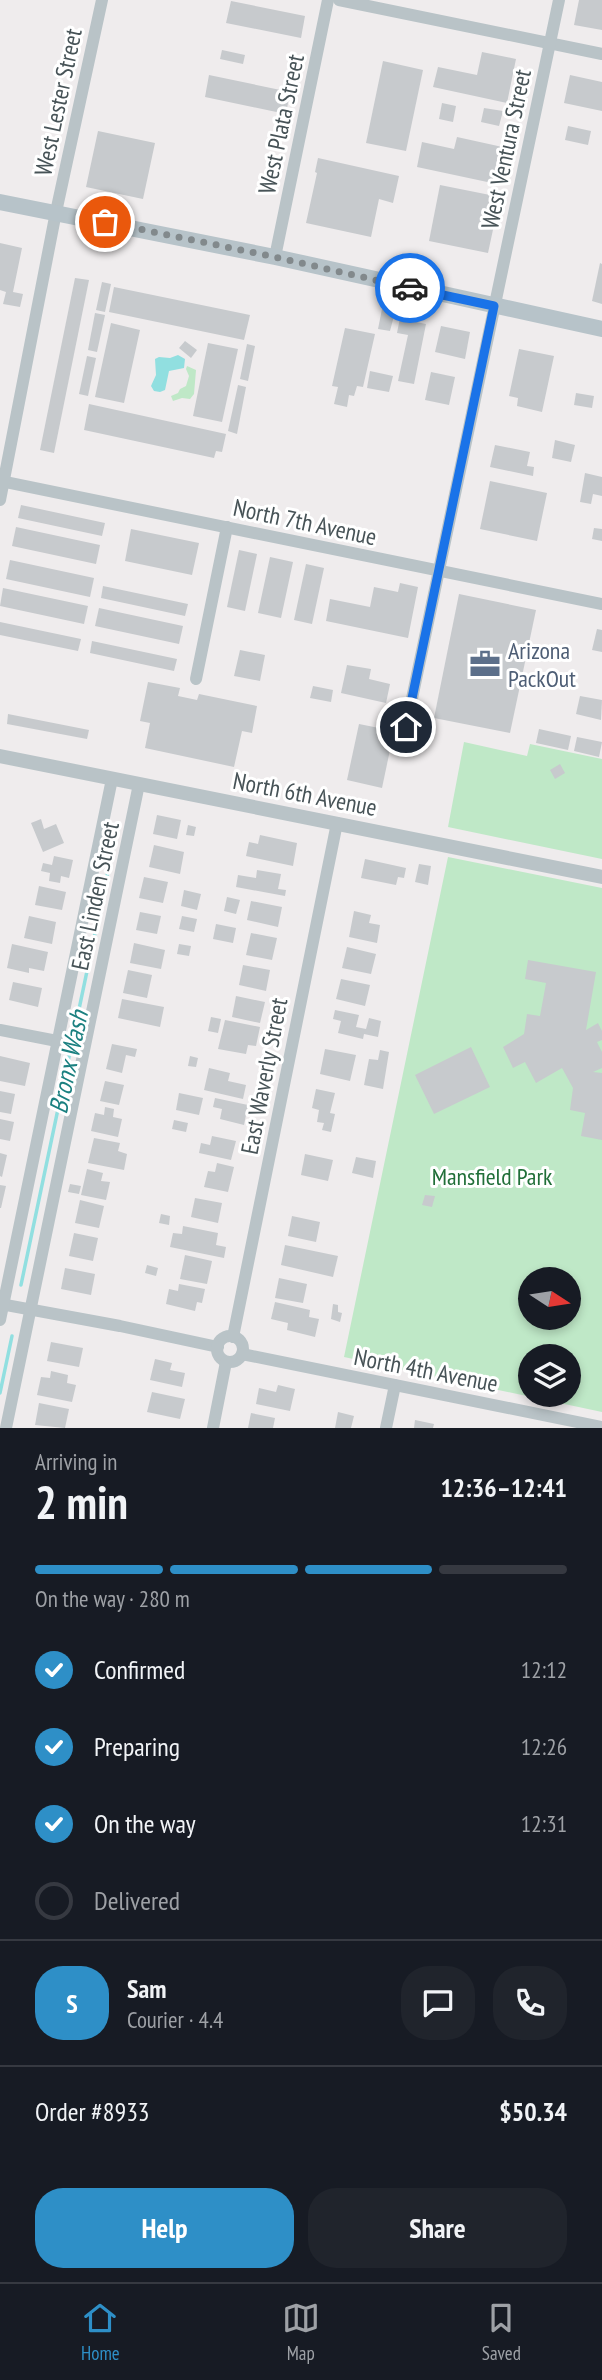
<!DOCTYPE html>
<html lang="en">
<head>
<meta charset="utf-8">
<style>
  body { margin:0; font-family:"PT Sans Narrow",sans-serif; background:#20242c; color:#f1f3f6; height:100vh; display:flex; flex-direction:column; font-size:26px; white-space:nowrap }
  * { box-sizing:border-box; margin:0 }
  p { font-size:23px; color:#9ea1a6 }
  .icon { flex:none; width:38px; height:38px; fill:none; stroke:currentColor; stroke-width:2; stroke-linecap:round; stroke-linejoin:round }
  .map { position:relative; height:1428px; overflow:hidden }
  .panel { display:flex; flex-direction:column; background:#171b24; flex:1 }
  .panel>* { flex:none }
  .needle { width:46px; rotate:102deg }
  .tools { position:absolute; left:518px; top:1267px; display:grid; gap:14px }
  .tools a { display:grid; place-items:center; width:63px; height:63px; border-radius:50%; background:#171b24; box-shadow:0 4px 10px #0003; font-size:35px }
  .pin { position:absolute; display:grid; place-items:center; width:60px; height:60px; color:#fff; margin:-30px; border:4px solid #fff; border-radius:50%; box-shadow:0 2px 7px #0007 }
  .courier { position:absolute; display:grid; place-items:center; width:70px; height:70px; margin:-35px; border:5px solid #1a73e8; border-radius:50%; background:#fff; color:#222; box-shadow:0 2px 9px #0007 }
  .head em { font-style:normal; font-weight:800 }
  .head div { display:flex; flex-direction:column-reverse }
  .head { display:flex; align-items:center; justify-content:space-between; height:119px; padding:0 35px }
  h1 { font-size:46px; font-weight:800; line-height:52px }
  .bar { display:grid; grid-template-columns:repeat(4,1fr); gap:10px 7px; align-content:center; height:84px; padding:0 35px }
  .bar i { height:9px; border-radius:5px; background:#363941 }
  .bar .current { background:#2e8fc7 }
  .bar p { grid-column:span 4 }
  .line { display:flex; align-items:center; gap:18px; padding:0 35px; border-top:2px solid #363941 }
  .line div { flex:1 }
  .round { display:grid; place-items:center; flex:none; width:74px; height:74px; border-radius:28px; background:#20242c }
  ol { padding:0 35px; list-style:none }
  li { display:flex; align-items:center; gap:21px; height:77px }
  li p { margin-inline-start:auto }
  li .icon { padding:7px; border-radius:50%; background:#2e8fc7; color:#fff; stroke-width:4 }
  li:last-child { color:#9ea1a6 }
  li i { width:38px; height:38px; border:4px solid #363941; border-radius:50% }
  .cta { display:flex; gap:14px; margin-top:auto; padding:14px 35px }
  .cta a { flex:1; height:80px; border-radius:28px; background:#2e8fc7; color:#fff; font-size:28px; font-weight:800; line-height:80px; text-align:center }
  .cta a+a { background:#20242c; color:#f1f3f6 }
  .tabs { display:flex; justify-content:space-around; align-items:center; height:98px; border-top:2px solid #363941; background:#171b24; font-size:19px; color:#9ea1a6 }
  .tabs a { display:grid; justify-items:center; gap:4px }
  .tabs .current { color:#2e8fc7 }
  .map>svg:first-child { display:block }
</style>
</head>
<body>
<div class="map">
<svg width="602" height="1428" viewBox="0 0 602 1428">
  <rect width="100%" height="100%" fill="#efeced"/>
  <!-- green -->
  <g fill="#bfe8c7" fill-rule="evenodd">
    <path d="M187,366L196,370L194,394L190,399L182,398L173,401L171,396L178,393L180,389L186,386L189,376L186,369Z"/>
    <path d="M464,742L527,756L530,744L602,759V859L448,827Z"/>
    <path d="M448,857L602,888V1412L344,1357ZM530,1279H569V1318H530ZM530,1356H569V1395H530Z"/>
  </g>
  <!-- water -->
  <path fill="#91dfe0" d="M178,355L185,359L184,368L169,371L165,390L160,392L154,391L151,386L156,375L155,359L159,357L170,358Z"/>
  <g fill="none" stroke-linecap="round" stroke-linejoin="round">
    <!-- stream -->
    <g stroke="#91dfe0" stroke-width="3.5">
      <path d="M21,1285L115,838"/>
      <path d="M0,1393L12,1336"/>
    </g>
  </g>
  <!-- building -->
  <g fill="#c7cacd">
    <path d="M579,0H602V30L574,25Z"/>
    <path d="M231,1L305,16L301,38L226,23Z"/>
    <path d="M222,50L245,55L243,64L220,59Z"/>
    <path d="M482,52L516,59L507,103L433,87L438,67L477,75Z"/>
    <path d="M383,61L423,70L406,151L366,143Z"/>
    <path d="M209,75L290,92L286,114L205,97Z"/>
    <path d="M570,75L602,82V111L564,103Z"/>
    <path d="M442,103L456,106L453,122L439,119Z"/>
    <path d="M484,108L503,111L499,126L481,122Z"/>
    <path d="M568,126L591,131L588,145L565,140Z"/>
    <path d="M98,131L155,143L143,199L86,187Z"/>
    <path d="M457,137L507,148L505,158L498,156L492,183L417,167L422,142L454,149Z"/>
    <path d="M318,158L399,176L393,203L379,199L371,237L306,223L317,173L315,172Z"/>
    <path d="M440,185L500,197L488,253L429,241Z"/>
    <path d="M0,243L22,248L13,292L23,294L20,307L3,304L6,292L0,290Z"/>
    <path d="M600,263L602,264V304L592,301Z"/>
    <path d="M75,278L89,280L54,453L40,450Z"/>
    <path d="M102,282L111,284L105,312L96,310Z"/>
    <path d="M114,287L250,315L244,340L109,312Z"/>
    <path d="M382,309L395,312L390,331L378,329Z"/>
    <path d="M95,313L105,315L97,352L88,350Z"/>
    <path d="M401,313L412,315L411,321L426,324L414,384L398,381L408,335L397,333Z"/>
    <path d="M111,323L140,330L124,403L95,397Z"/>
    <path d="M441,326L470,332L465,359L435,352Z"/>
    <path d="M345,328L375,334L363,387L357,386L354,396L349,395L347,407L334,404L338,387L332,386Z"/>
    <path d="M185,341L197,350L191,358L179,348Z"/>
    <path d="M208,343L238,349L222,422L193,416Z"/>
    <path d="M247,344L255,346L248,381L240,379Z"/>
    <path d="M519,349L554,356L542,412L517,406L518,398L509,396Z"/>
    <path d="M87,356L96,358L88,396L79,394Z"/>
    <path d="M370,371L393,376L389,392L367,388Z"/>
    <path d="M431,372L455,377L449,405L425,400Z"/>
    <path d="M238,385L246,387L237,434L228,431Z"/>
    <path d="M576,393L594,396L592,408L574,405Z"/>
    <path d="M89,404L226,434L222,452L216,451L214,458L84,430Z"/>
    <path d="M555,440L575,445L571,462L552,458Z"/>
    <path d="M495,445L530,452L527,466L534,467L533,476L490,467Z"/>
    <path d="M585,473L602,477V496L593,494L591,504L580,502Z"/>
    <path d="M490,481L547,493L537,541L480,529Z"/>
    <path d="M21,505L105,523L102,536L18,518Z"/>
    <path d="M16,527L100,545L96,564L12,546Z"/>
    <path d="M594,528L602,529V541L592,539Z"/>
    <path d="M131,529L199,543L192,575L125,561Z"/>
    <path d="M239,550L257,554L245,611L227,607Z"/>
    <path d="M270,557L293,562L281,618L258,613Z"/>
    <path d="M10,560L94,578L90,597L6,579Z"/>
    <path d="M306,564L324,568L312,624L294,620Z"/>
    <path d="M400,583L418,587L408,638L326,621L330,599L370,607L374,587L398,592Z"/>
    <path d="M103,586L188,604L185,616L101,598Z"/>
    <path d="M3,588L88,606L84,624L0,606Z"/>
    <path d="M459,594L536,610L510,733L434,718Z"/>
    <path d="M99,608L183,626L179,644L95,626Z"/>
    <path d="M0,622L81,639L78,651L0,635Z"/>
    <path d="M597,629L602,630V652L592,650Z"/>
    <path d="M92,641L177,659L174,671L90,653Z"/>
    <path d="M240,650L265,655L260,681L234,676Z"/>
    <path d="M347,665L371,669L369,679L390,684L386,703L341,693Z"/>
    <path d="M148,682L180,688L178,696L197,700L199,694L257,706L252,733L242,731L234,767L145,748L150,723L140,721Z"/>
    <path d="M313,686L333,690L331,702L310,698Z"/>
    <path d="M580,696L602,700L601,720L576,714Z"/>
    <path d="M8,714L89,730L87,739L7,724Z"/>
    <path d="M359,724L394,731L382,788L347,780Z"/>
    <path d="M539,729L571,736L568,750L536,743Z"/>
    <path d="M577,737L602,742L599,757L574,751Z"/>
    <path d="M560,764L565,773L555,779L550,770Z"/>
    <path d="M157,815L181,820L177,839L153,834Z"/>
    <path d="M41,819L44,829L56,824L64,843L43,852L31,823Z"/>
    <path d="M188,825L196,827L194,836L186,835Z"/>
    <path d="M260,835L297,843L293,866L246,856L249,842L258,844Z"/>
    <path d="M154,845L184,852L180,874L149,867Z"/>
    <path d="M54,856L73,860L69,878L61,876L60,883L49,881L50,873L41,871L43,863L52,865Z"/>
    <path d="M365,859L406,868L404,878L398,877L396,885L361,878Z"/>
    <path d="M419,864L431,866L428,885L415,882Z"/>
    <path d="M257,870L281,874L278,889L286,890L285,896L236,887L238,875L256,878Z"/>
    <path d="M144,877L168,882L163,903L139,898Z"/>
    <path d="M39,886L66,892L62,910L35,905Z"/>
    <path d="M184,890L201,894L197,910L181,906Z"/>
    <path d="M227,897L240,900L236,914L224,911Z"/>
    <path d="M251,901L282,907L278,927L247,920Z"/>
    <path d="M354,911L371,915L369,923L380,925L377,943L349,937Z"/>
    <path d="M140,912L161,916L157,934L136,930Z"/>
    <path d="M29,916L56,922L52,944L24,938Z"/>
    <path d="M182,916L197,919L194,932L179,929Z"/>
    <path d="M216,924L236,928L233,943L213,939Z"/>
    <path d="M251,933L277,938L272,960L246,955Z"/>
    <path d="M134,943L165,950L161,969L130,963Z"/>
    <path d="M12,944L48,952L44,971L29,968V973L7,968Z"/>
    <path d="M179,944L191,946L189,956L177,954Z"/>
    <path d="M347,947L376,954L371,974L342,968Z"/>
    <path d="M528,960L596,972L586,1030L598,1023L602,1031V1040L597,1042L602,1052V1068L593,1072L602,1073V1140L581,1136L585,1113L570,1110L573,1088L562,1068L536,1083L525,1062L513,1068L503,1047L524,1034L527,1014L540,1016L546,983L525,979Z"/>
    <path d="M243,965L270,970L266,991L239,985Z"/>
    <path d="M128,970L152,975L147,998L123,993Z"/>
    <path d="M341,979L370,985L365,1006L336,999Z"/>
    <path d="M13,982L42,988L38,1007L9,1000Z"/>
    <path d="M236,996L265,1002L260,1023L232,1017Z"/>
    <path d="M122,999L164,1007L160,1027L118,1018Z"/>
    <path d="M335,1010L359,1015L356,1027L366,1029L369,1018L381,1021L378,1037L364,1034L363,1039L338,1033L341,1021L333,1019Z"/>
    <path d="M211,1017L221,1019L218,1033L208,1031Z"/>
    <path d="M225,1020L260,1027L256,1046L248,1045L246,1054L218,1049Z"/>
    <path d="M112,1044L137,1049L135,1057L126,1055L122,1073L106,1069Z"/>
    <path d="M471,1047L490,1087L434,1114L415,1075Z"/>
    <path d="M325,1049L356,1055L350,1081L320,1074Z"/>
    <path d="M380,1050L389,1052L383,1089L364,1085L369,1059L378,1060Z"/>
    <path d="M0,1056L30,1063L25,1086L0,1081Z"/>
    <path d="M190,1056L198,1058L196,1067L188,1066Z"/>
    <path d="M209,1068L230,1073L228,1081L246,1085L243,1099L204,1090Z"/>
    <path d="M105,1081L124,1085L119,1105L100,1101Z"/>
    <path d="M316,1089L335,1093L330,1113L335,1114L331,1132L322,1130L324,1123L317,1122L319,1110L312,1108Z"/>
    <path d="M0,1091L15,1094L11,1114L0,1112Z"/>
    <path d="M179,1093L203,1098L199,1115L176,1110Z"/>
    <path d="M215,1098L248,1105L244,1125L220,1119L222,1109L213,1107Z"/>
    <path d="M105,1107L114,1109L113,1117L122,1119L118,1137L91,1131L95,1113L104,1115Z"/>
    <path d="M0,1119L14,1122L10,1141L0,1139Z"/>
    <path d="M174,1120L188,1123L186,1132L172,1129Z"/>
    <path d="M212,1136L236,1141L231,1160L199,1153L201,1143L210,1145Z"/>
    <path d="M94,1138L120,1143L118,1151L127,1154L124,1170L88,1163Z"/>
    <path d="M0,1153L7,1155L2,1177L0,1176Z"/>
    <path d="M305,1154L333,1160L328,1181L301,1175Z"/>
    <path d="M356,1157L376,1161L373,1178L352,1173Z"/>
    <path d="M217,1163L234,1167L228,1192L204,1187L208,1171L215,1172Z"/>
    <path d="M87,1169L103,1173L101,1181L110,1182L106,1200L81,1195Z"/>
    <path d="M70,1184L81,1186L79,1194L68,1192Z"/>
    <path d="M0,1185L6,1186L1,1208H0Z"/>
    <path d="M425,1195L435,1196L432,1207L422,1205Z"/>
    <path d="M195,1198L222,1203L218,1223L191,1217Z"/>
    <path d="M80,1200L104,1206L99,1228L75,1223Z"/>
    <path d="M161,1214L170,1216L169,1225L159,1223Z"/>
    <path d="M292,1216L320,1222L316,1242L288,1236Z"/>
    <path d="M183,1226L218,1233L216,1245L226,1247L224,1258L170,1247L173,1233L182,1234Z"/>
    <path d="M74,1233L98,1238L93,1261L69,1256Z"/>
    <path d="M285,1245L338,1256L333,1277L281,1265Z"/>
    <path d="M185,1255L212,1261L207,1284L180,1279Z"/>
    <path d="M147,1265L158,1268L156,1276L145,1273Z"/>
    <path d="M65,1268L95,1274L91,1295L61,1289Z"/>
    <path d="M279,1278L307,1284L303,1303L275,1298Z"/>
    <path d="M179,1284L205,1289L202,1303L197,1302L195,1311L166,1304L169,1289L178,1291Z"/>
    <path d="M275,1302L310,1310L309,1317L319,1319L315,1337L287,1330L288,1323L271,1319Z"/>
    <path d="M333,1304L338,1305V1312L342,1313L340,1322L331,1319Z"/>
    <path d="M51,1342L83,1348L79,1367L47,1361Z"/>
    <path d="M155,1359L172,1363L170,1370L185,1373L182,1387L150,1380Z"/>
    <path d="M51,1371L68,1375L67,1383L76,1385L72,1402L37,1395L41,1377L50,1378Z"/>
    <path d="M278,1385L295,1389L290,1411L256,1404L259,1388L276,1392Z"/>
    <path d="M152,1392L185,1399L180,1419L147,1412Z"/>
    <path d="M39,1403L69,1409L65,1428L35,1425Z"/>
    <path d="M338,1412L354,1416L351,1428H335Z"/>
    <path d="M251,1413L275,1418L273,1428H248Z"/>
    <path d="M415,1420L434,1424L433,1428H414Z"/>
  </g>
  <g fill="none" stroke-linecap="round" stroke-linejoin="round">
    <!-- minor -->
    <g stroke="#b9c3c7" stroke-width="12">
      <path d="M339,0L602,54"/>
      <path d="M275,257L328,0"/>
      <path d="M0,481L602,604"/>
      <path d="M0,500L56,212L102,0"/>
      <path d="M196,679L227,527"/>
      <path d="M406,727L559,0"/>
      <path d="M0,1030L57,1041"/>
      <path d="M0,1304L120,1326L218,1347"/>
      <path d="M0,1320L112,779"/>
      <circle cx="230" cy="1349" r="13"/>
      <path d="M233,1337L337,823"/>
      <path d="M242,1354L602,1427"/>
      <path d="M6,1428L139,784"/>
      <path d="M213,1428L226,1362"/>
      <path d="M386,1428L395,1385"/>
    </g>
    <!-- tertiary -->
    <path stroke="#b9c3c7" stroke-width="14" d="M0,756L602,877"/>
    <!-- secondary -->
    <path stroke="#b7c3c9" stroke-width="16" d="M0,202L275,257L602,329"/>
  </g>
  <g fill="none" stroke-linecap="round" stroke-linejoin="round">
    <!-- done -->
    <path stroke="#82898c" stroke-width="7" stroke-dasharray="0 12.6" d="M105,222L275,257L410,288"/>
    <!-- route -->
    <path stroke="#1a73e8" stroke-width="9" d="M406,727L494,306L410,288"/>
  </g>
  <!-- icons -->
  <defs>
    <g id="office-bare" transform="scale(2.415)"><path d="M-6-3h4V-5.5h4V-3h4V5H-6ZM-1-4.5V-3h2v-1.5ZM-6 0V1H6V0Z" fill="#5c6f8a" stroke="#fff" stroke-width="2.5" paint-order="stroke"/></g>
  </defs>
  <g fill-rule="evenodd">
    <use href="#office-bare" x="485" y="664"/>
  </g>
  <g text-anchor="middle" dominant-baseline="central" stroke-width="6" stroke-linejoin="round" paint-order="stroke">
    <!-- street labels -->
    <g font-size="24" fill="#475357" stroke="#fff">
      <text transform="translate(58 102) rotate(-78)">West Lester Street</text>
      <text transform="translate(281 124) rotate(-78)">West Plata Street</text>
      <text transform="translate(506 149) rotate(-78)">West Ventura Street</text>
      <text transform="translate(305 522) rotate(12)">North 7th Avenue</text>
      <text transform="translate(305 794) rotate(11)">North 6th Avenue</text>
      <text transform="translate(95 896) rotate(-78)">East Linden Street</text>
      <text transform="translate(264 1076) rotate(-79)">East Waverly Street</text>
      <text transform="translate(426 1370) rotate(11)">North 4th Avenue</text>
    </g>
    <!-- service labels -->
    <g font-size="24" fill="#4e5e75" stroke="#fff" text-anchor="start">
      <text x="508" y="650">Arizona<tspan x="508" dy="28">PackOut</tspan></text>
    </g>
    <!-- park labels -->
    <g font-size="24" fill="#216f39" stroke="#fff">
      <text x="492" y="1176">Mansfield Park</text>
    </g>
    <!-- water labels -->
    <g font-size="26" font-style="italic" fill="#1b8080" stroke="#fff">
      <text transform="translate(68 1062) rotate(-78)">Bronx Wash</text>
    </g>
  </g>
</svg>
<div class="tools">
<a><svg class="needle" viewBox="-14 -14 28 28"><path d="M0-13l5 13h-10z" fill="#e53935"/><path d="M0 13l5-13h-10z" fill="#9ea1a6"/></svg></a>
<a><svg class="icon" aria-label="layers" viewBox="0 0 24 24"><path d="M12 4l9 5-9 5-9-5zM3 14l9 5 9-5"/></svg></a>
</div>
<div class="pin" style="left:105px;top:222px;background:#ea580c"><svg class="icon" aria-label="bag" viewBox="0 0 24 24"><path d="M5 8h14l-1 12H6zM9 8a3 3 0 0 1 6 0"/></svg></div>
<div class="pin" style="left:406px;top:727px;background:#1f2937"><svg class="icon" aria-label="home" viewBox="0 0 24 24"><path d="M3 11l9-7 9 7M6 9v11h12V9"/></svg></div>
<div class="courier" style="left:410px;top:288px"><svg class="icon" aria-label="car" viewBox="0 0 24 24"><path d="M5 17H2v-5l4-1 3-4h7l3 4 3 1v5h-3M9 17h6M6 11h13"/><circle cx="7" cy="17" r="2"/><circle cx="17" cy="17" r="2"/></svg></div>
</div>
<section class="panel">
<div class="head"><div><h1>2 min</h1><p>Arriving in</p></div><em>12:36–12:41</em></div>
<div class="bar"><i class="current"></i><i class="current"></i><i class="current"></i><i></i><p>On the way · 280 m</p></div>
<ol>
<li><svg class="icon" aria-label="check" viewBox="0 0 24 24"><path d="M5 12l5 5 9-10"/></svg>Confirmed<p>12:12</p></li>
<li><svg class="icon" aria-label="check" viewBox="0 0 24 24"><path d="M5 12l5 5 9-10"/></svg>Preparing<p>12:26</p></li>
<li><svg class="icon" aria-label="check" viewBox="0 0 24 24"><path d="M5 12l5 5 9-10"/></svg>On the way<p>12:31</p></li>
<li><i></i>Delivered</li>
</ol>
<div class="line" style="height:126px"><b class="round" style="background:#2e8fc7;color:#fff">S</b><div><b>Sam</b><p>Courier · 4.4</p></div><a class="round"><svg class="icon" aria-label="chat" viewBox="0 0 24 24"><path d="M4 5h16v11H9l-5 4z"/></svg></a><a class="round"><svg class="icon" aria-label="phone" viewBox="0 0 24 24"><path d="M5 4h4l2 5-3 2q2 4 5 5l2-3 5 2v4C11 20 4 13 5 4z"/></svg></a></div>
<div class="line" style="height:91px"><div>Order #8933</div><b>$50.34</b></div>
<div class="cta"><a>Help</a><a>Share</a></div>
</section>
<nav class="tabs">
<a class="current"><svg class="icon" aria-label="home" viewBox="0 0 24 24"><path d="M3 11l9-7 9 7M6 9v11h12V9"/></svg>Home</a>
<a><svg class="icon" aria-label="map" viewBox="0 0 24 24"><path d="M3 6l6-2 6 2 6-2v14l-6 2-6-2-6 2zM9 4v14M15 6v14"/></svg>Map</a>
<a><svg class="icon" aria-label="saved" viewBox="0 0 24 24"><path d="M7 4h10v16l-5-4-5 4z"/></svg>Saved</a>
</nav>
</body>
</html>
